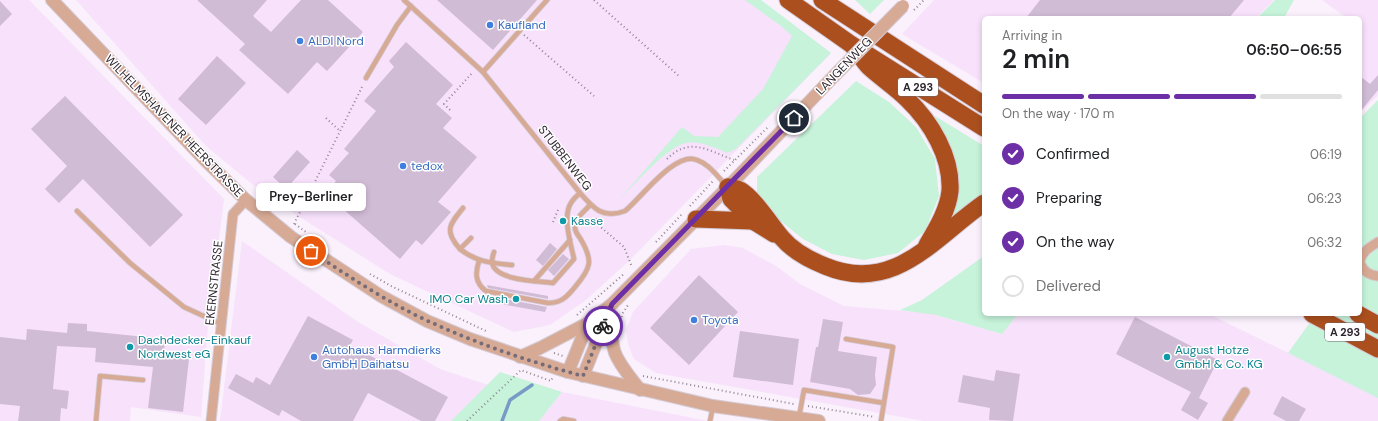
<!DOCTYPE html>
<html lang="en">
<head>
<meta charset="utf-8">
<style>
  body { margin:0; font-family:"DM Sans",sans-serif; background:#f2f2f2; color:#202124; height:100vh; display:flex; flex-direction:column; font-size:15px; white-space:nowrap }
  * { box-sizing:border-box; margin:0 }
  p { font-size:13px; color:#757577 }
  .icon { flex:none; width:22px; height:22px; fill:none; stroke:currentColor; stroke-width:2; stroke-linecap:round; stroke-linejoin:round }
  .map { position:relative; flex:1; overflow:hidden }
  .sheet { position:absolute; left:982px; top:16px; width:380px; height:300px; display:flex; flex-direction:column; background:#fff; border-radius:6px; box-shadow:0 2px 6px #0003 }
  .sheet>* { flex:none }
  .pin { position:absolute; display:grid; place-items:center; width:34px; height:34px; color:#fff; margin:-17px; border:2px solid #fff; border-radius:50%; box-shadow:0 1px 4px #0007 }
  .courier { position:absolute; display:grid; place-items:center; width:40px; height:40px; margin:-20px; border:3px solid #6d2fa5; border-radius:50%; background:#fff; color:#222; box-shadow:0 1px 5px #0007 }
  .bubble { position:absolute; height:28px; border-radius:6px; background:#fff; box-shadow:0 2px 6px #0003; font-size:13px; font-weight:600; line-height:28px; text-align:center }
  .overview em { font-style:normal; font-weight:600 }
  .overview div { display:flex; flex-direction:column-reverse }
  .overview { display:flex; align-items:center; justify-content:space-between; height:68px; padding:0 20px }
  h1 { font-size:26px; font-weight:600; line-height:30px }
  .bar { display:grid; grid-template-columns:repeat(4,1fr); gap:6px 4px; align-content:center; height:48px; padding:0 20px }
  .bar i { height:5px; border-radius:3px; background:#e0e0e0 }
  .bar .on { background:#6d2fa5 }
  .bar p { grid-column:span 4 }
  ol { padding:0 20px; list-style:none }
  li { display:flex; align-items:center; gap:12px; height:44px }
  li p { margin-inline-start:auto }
  li .icon { padding:4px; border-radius:50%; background:#6d2fa5; color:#fff; stroke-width:4 }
  li:last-child { color:#757577 }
  li i { width:22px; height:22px; border:2px solid #e0e0e0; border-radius:50% }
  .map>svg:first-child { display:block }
</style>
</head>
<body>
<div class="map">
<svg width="1378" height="421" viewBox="0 0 1378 421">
  <rect width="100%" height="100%" fill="#faf1fc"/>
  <!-- built -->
  <g fill="#f7e1fb">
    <path d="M0,0H29L224,199L208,326L201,417L131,407L130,421H0Z"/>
    <path d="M76,0H760L831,53L630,260L586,300L550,325L514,332L390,274L268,197L207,147Z"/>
    <path d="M934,0H1274L1256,18H984V83L902,34Z"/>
    <path d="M1322,0H1378V95L1360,113V18H1347Z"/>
    <path d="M242,241L358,322L440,369L488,385L451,421H220Z"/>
    <path d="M724,245L743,248L776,266L800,284L844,306L928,313L1002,334L1018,314H1209L1378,397V421H924L656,373L634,359L628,344L626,330L633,312L691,249Z"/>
    <path d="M562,392L708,421H539Z"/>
  </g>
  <!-- green -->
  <g fill="#c6f3da">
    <path d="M745,0H761L831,53L736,149L727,153C716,148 697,140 686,143C665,148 634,185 618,201L682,127L694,136L718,137L763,89L792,36L781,26Z"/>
    <path d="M855,0H884L870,14Z"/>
    <path d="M1275,0H1294L1284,18H1257Z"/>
    <path d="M856,81L889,102L916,127L935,159L939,196L925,231L898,253L864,260L832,254L803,239L777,218L757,195V177Z"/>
    <path d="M1378,100V398L1288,353L1316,314H1360V118Z"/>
    <path d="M935,116L984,146V196L950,223L933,118Z"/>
    <path d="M984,256V314H1018L1002,334L936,315L900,310L922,300Z"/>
    <path d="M500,372L562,392L539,421H451Z"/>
  </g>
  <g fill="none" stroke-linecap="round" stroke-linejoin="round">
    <!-- stream -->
    <path stroke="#789bc6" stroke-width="3.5" d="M502,421L510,400L532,385"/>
  </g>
  <!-- building -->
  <g fill="#d1bcd6">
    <path d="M197,0H267L253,16L271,32L301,0H328L363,32L327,71L317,62L288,94L239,50L245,44Z"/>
    <path d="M437,0H537L493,50Z"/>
    <path d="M1040,0H1244L1229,18H1026Z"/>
    <path d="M0,1L12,14L0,26Z"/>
    <path d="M406,42L453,85L436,104L452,118L443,128L477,157L438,202L451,212L422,245L416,240L400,259L326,194L336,181L329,175L349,153L344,149L376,111L364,101L394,67L389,61Z"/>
    <path d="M217,56L246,83L206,125L178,99Z"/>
    <path d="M1378,75V90L1360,112V76L1370,84Z"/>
    <path d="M65,96L183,215L150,247L83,179L59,203L45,189L67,166L31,129Z"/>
    <path d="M297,150L310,162L286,189L273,177Z"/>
    <path d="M550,243L557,249L543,266L536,260Z"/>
    <path d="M563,254L569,259L554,276L548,270Z"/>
    <path d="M699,275L738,312L689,365L650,328Z"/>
    <path d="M487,285L548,296V299L488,288Z"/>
    <path d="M485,295L547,307L545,312L484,301Z"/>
    <path d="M308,316L353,340L350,345L448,397L435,421H421L368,393L353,421H301L282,410L279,416L228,388L236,374L253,383L256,377L270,385Z"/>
    <path d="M1135,317L1218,360L1199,398L1208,403L1198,420L1181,410L1191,392L1116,354Z"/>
    <path d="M823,319L843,322L838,351L877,357L875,375L876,385L870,394L858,395L850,389L810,382L816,347H818Z"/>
    <path d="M68,323L87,324V331L165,339L164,356L189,359L183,412L148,408L153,367L95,362L96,348L57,346L53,389L69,391L67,409L61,408L60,421H18L20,406L0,404V337L26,340L27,329L67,333Z"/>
    <path d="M740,331L799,339L793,385L733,377Z"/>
    <path d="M996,370L1020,374L1013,421L989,420L990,408L958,402L963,375L994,381Z"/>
    <path d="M1282,396L1306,409L1299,421H1286L1273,414Z"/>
  </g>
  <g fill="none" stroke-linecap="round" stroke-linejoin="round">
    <!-- service casing -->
    <g stroke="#d5ccd7" stroke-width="6">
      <g id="service">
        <path d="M404,0L483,72L580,193C594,209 603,219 625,211C641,198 676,150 697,160C709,164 717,176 725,184"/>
        <path d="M483,72L547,0"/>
        <path d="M366,78L397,25L411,6"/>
        <path d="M77,211L130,263L184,307L221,324"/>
        <path d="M471,238L460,249C476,262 492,263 512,265"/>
        <path d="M460,249C444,231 449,225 463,208"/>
        <path d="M494,252C493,255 492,259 492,262C494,281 539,281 553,283L574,259C571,245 562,216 571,203C573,199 577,196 580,193"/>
        <path d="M479,261C475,273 475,283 486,291L548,303C561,303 567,297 575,287C591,268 594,261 580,238C577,234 574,230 575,224C577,216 585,211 590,205"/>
        <path d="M534,281L570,240"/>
        <path d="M846,339L893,347L881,421"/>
        <path d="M799,417L804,390L884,403"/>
        <path d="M96,421L100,376L143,380"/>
        <path d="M560,421L563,419L574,421"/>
        <path d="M710,421L713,406"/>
      </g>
    </g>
    <!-- minor casing -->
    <g stroke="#d5ccd7" stroke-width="11">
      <g id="minor">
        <path d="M1360,260C1363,251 1370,247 1378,242"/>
        <path d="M1360,263C1364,272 1369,275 1378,276"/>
        <path d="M211,421L233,214L246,200"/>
        <path d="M1227,421L1245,392"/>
      </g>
    </g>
    <!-- tertiary casing -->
    <g stroke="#d5ccd7" stroke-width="14">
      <g id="tertiary">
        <path d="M52,0L205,160L246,200L291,237L381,296L427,321L470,339L568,372L713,406L819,421"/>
        <path d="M607,316C612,328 611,341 615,353C620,366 632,379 640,390"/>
        <path d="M520,357L540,348L588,323L612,304L728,187L833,77"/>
        <path d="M568,372L588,323"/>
        <path d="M583,376L608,314"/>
      </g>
    </g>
    <!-- motorway casing -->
    <g stroke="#d5ccd7" stroke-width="19">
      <g id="motorway">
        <path d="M788,0L852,45L984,128"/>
        <path d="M822,0L984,105"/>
        <path d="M852,45C858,52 863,61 869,67C881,78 895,87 907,99C931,122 952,157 950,191C948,210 937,228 927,245"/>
        <path d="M728,187C731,188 736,188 740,190C754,198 771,225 782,238C792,250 810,260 825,266C894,295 934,238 984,203"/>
        <path d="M728,187L731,199L753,221L774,234"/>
        <path d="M696,219L753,221"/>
        <path d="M1312,314L1378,349"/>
        <path d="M1358,314L1378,325"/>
      </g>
    </g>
    <!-- path -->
    <g stroke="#908792" stroke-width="2" stroke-dasharray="1 3" stroke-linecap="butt">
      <path d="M594,0L680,77"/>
      <path d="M914,10L924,0"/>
      <path d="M524,35L594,96"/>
      <path d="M450,110L444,104L473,72"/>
      <path d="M326,118L340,131"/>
      <path d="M667,159C690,136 709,151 734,160"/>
      <path d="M724,171L769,126"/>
      <path d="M690,206L713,181"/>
      <path d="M596,218V223L624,247L632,267"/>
      <path d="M553,222L558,210H561"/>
      <path d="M294,224L363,85"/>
      <path d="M295,224L306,232"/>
      <path d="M656,242L683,213"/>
      <path d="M370,274L391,286L488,332"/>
      <path d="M577,315L625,273"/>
      <path d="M621,321L623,313L628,305"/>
      <path d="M554,353L563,356"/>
      <path d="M643,376L794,404"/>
      <path d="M808,406L875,417"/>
      <path d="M467,421L521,370L551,381L553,377"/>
    </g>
    <!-- service -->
    <use href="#service" stroke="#d7aa96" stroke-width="4.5"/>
    <!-- minor -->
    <use href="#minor" stroke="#d7aa96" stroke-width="9"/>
    <!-- tertiary -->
    <use href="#tertiary" stroke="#d7aa96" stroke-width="12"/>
    <!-- motorway -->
    <use href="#motorway" stroke="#ab4f1e" stroke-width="17"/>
    <!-- tertiary-bridge casing -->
    <g stroke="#d5ccd7" stroke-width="14" stroke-linecap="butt">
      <path id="tertiary-bridge" d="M833,77L903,6"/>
    </g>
    <!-- tertiary-bridge -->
    <use href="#tertiary-bridge" stroke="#d7aa96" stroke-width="12"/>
  </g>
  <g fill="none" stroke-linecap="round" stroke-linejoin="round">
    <!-- done -->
    <path stroke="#756c77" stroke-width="4" stroke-dasharray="0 7.2" d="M311,251C348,276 387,302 428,321C478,344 530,362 583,376L603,326"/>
    <!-- route -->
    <path stroke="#6d2fa5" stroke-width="5" d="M603,326L612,304L794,118"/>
  </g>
  <!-- markers -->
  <g fill="#3f7fe0" stroke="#fff" stroke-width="1.5">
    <circle cx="490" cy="25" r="4"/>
    <circle cx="300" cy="41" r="4"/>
    <circle cx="403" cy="166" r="4"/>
    <circle cx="694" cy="320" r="4"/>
    <circle cx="314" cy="357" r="4"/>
  </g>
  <g fill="#0f9aa8" stroke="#fff" stroke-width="1.5">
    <circle cx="563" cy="221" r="4"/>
    <circle cx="516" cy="299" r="4"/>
    <circle cx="130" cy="347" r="4"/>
    <circle cx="1167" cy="357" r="4"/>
  </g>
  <g text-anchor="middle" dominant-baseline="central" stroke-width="3" stroke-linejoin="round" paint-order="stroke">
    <!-- shield labels -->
    <g fill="#fff" stroke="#6d666d" stroke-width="1">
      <rect x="898" y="78" width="40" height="18" rx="3"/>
      <rect x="1325" y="323" width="40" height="18" rx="3"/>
    </g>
    <g font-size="11" font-weight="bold" fill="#2e252f">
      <text x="918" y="87">A 293</text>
      <text x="1345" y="332">A 293</text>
    </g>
    <!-- shop labels -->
    <g font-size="12" fill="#366cbe" stroke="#fff" text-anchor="start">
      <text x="498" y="25">Kaufland</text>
      <text x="308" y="41">ALDI Nord</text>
      <text x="411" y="166">tedox</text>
      <text x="702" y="320">Toyota</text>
      <text x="322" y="350">Autohaus Harmdierks<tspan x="322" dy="14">GmbH Daihatsu</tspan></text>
    </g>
    <!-- street labels -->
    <g font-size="12" fill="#2e252f" stroke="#fff">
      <text transform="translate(844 66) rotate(-46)">LANGENWEG</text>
      <text transform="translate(174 126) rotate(46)">WILHELMSHAVENER HEERSTRASSE</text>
      <text transform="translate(565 158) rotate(52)">STUBBENWEG</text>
      <text transform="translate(214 283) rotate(-84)">EKERNSTRASSE</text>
    </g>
    <!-- culture labels -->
    <g font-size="12" fill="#0d838f" stroke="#fff" text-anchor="start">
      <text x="571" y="221">Kasse</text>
      <text x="508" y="299" text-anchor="end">IMO Car Wash</text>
      <text x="138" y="340">Dachdecker-Einkauf<tspan x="138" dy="14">Nordwest eG</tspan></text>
      <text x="1175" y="350">August Hotze<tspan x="1175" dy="14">GmbH &amp; Co. KG</tspan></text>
    </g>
  </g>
</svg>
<div class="pin" style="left:311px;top:251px;background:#ea580c"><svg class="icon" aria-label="bag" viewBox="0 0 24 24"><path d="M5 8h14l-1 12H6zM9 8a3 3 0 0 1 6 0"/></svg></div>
<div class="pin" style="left:794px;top:118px;background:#1f2937"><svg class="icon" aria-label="home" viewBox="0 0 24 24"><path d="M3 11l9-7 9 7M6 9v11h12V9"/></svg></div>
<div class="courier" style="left:603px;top:326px"><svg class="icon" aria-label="bike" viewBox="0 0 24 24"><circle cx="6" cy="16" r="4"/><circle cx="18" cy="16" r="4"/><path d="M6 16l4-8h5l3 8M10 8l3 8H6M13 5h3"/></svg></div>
<div class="bubble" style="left:256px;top:183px;width:110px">Prey-Berliner</div>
<section class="sheet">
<div class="overview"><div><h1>2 min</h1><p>Arriving in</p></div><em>06:50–06:55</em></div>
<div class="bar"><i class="on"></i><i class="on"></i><i class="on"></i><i></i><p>On the way · 170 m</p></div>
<ol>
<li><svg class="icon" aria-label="check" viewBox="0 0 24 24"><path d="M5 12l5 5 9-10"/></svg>Confirmed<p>06:19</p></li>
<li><svg class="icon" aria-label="check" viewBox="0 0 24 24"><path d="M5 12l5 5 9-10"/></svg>Preparing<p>06:23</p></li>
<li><svg class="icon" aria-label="check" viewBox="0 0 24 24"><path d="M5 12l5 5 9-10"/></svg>On the way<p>06:32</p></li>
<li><i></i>Delivered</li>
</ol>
</section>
</div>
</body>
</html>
